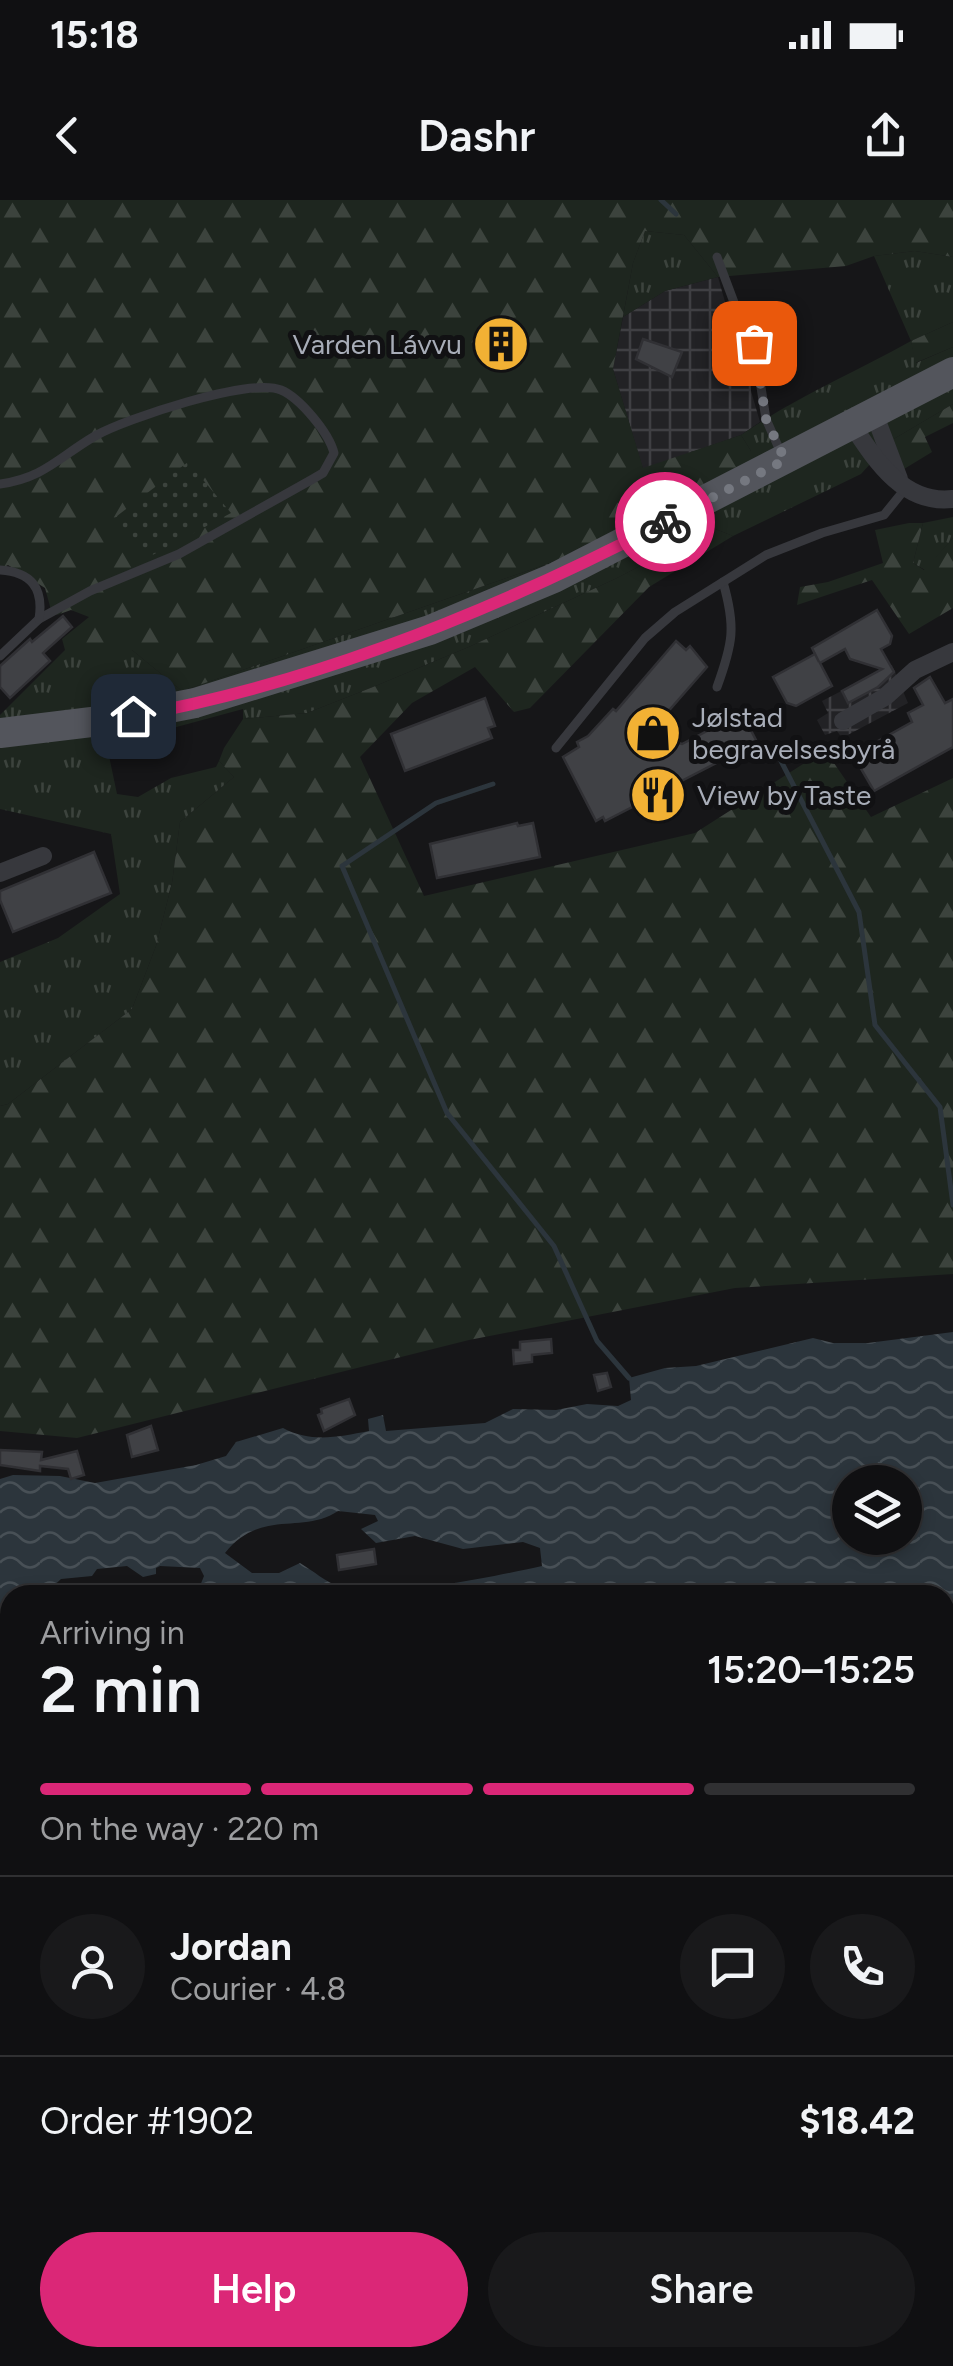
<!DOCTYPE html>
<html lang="en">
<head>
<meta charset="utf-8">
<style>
  body { margin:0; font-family:Figtree,sans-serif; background:#19191b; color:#f1f3f6; height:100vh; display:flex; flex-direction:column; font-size:38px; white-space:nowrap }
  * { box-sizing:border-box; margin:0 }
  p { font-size:32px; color:#9c9d9f }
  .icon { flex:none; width:55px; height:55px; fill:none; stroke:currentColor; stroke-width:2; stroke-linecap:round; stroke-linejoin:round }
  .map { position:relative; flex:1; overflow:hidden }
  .sheet { position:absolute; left:0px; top:1385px; width:955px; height:782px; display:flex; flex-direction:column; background:#101012; border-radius:30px 30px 0 0; box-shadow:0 5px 15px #0003,0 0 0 2px #303032 }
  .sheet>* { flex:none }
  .buttons { position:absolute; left:832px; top:1265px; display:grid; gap:20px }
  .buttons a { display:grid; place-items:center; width:90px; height:90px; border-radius:50%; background:#101012; box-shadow:0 5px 15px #0003,0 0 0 2px #303032; font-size:50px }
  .pin { position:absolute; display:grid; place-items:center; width:85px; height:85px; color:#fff; margin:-42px; border-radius:20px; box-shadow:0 5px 15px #0006 }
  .courier { position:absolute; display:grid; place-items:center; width:100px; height:100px; margin:-50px; border:8px solid #db2777; border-radius:50%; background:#fff; color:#222; box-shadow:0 2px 12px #0007 }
  .head em { font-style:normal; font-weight:600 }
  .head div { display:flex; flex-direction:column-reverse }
  .head { display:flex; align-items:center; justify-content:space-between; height:170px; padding:0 40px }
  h1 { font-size:65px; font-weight:600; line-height:75px }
  .bar { display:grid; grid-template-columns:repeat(4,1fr); gap:15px 10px; align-content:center; height:120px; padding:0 40px }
  .bar i { height:12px; border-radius:8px; background:#303032 }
  .bar .current { background:#db2777 }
  .bar p { grid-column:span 4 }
  .line { display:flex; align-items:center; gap:25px; padding:0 40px; border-top:2px solid #303032 }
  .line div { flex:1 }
  .round { display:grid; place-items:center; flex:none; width:105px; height:105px; border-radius:52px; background:#19191b }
  .cta { display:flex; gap:20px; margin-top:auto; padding:20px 40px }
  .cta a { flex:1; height:115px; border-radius:60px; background:#db2777; color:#fff; font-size:40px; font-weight:600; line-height:115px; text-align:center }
  .cta a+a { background:#19191b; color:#f1f3f6 }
  .status { display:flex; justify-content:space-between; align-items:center; height:70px; padding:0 50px; background:#101012; direction:ltr }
  .status svg { height:28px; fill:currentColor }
  header { display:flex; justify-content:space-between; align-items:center; height:130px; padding:0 40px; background:#101012; font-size:45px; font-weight:600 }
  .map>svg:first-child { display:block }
</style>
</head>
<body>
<div class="status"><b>15:18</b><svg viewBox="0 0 49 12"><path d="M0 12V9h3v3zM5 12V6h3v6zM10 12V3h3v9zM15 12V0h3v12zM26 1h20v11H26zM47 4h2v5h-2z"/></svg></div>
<header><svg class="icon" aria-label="back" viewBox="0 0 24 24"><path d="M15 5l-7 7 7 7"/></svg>Dashr<svg class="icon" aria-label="share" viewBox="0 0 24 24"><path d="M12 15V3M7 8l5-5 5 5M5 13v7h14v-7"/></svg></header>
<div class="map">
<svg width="953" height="2166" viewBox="0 0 953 2166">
  <defs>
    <pattern id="industrial-grid" width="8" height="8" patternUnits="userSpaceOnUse" patternTransform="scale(2.5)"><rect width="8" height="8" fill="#222225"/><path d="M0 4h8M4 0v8" fill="none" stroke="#3f3f43"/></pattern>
    <pattern id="grass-tufts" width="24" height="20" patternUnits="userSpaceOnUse" patternTransform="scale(2.5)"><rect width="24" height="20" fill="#1e261f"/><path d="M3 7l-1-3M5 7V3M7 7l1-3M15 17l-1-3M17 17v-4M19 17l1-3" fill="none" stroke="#3c433d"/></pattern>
    <pattern id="forest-firs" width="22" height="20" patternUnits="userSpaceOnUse" patternTransform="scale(2.5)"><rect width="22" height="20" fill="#1e261f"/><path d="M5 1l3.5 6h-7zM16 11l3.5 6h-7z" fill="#3c433d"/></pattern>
    <pattern id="park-dots" width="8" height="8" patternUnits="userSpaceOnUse" patternTransform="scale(2.5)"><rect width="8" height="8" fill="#1e261f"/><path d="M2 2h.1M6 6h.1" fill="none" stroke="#3c433d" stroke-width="1.8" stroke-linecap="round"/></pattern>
    <pattern id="water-waves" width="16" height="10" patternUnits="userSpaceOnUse" patternTransform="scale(2.5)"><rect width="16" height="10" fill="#2c353c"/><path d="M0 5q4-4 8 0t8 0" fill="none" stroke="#485056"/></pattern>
  </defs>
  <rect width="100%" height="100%" fill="#161618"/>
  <!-- industrial -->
  <g fill="url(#industrial-grid)">
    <path d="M718,77L734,134L745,147L750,166L751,191L760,222L741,235L643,269L613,169L623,117L665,91Z"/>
    <path d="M892,465L908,503L842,538L837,531L825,535L817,520L828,513L822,501Z"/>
  </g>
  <!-- grass -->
  <g fill="url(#grass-tufts)">
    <path d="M645,31L684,35L718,77L665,91L623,117L633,63Z"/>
    <path d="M915,51L953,57V122L911,141L916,163L953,147V204L892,240L861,274L733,336L713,328L617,378L471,446L373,487L307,513L243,519V509L169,529L105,537L117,594L138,597L171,578L216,567L219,561L234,577L180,622L172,683L156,746L132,809L8,904L0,906V762L58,738L120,694L111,634L0,609V515L65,450H132L182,491L567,357L751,251L741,235C794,198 854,173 911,141L874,56Z"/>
    <path d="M953,317V338L925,370L913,363L923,323Z"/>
  </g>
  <!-- forest -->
  <g fill="url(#forest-firs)">
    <path d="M0,0H953V57L915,51L874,56L846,66L718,77L684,35L645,31L633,63L613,169L643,268L741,235L751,251L747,264L567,357L182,491L132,450H65L62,439L89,417L71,410L57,415L51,410L45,388L8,365L0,369Z"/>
    <path d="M953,122V147L915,163L911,141Z"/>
    <path d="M953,204V223L925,237L932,252L904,269L892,240Z"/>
    <path d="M909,323H923L913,363L924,370L953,338V408L909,434L872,380L797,405L800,387L828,382L883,363L875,330Z"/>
    <path d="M713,328L733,336L649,387L530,508L514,512L475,467L412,503L360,557L424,696L695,633L825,550L871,617L953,578V1074L735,1088L469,1140L77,1238L0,1231V906L8,904L132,809L156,746L172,683L180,622L234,577L219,561L224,548L243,519L307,513L373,487L471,446L617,378Z"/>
    <path d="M371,2158H478L494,2166H383Z"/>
  </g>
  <!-- park -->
  <path fill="url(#park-dots)" d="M188,262L231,313L145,359L113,319Z"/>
  <!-- water -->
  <g fill="url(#water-waves)" fill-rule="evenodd">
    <path d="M953,1132V2166H826L802,2158H945V1395H187L198,1391L204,1376L200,1368L160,1366L156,1368V1374L143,1377L127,1366L97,1369L92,1376L61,1379L47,1392L49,1395H10V1437L0,1444V1279L13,1275L60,1276L95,1283L196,1265L226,1256L236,1242L283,1228C311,1243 338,1237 369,1231L368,1219L383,1215L386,1231L485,1223L513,1209L556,1210L587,1204L618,1206L631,1200L629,1178L665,1168L696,1166L813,1138L833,1143H868ZM850,1282H905V1338H850ZM338,1311L375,1315L378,1321L361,1329L376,1343L415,1336L463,1349L523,1342L540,1348L542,1366C491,1377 389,1399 340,1387C327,1383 312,1370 300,1363L279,1373H252L225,1353C261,1308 302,1335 338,1311Z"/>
    <path d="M10,1708V1949L0,1941V1719Z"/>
    <path d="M0,1962L10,1974V2143L0,2137Z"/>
    <path d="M103,2158H172L179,2166H99Z"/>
  </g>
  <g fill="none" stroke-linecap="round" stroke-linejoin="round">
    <!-- stream -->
    <g stroke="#2c353c" stroke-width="5">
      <path d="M661,0L676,14"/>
      <path d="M781,561L859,712L875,825L940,907L953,1005"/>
      <path d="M493,584L436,603L342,666L447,913L554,1046L597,1141L629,1178"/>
    </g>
    <!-- ferry -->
    <g stroke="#7f9bb3" stroke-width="2.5" stroke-dasharray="12 10" stroke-linecap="butt">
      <path d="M945,1625L953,1626"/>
      <path d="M945,1662H953"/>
      <path d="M0,1805L10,1799"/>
      <path d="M0,1812L10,1806"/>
    </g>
  </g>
  <!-- building -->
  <g fill="#404145" stroke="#303034" stroke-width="2.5">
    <circle cx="501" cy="145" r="13"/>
    <path d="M643,139L682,152L672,177L636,159Z"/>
    <path d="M877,410L892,436L890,444L881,449L894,472L878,487L848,503L842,491L882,469L850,459L845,449L820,463L832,486L796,506L787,503L773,477L815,454L819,462L812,448Z"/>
    <path d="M63,416L72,427L43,453L50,461L10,498L0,487V466L30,439L32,442Z"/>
    <path d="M676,441L686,450L690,446L707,467L659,522L669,540L682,544L742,513L757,542L668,588L672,595L651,606L648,599L605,621L603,617L596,621L563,557L579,547L577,542L588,536L613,509L616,511Z"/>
    <path d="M930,477L945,503L953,499V547L874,591L853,555L912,522L908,513L923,505L914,488Z"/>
    <path d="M485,498L495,526L488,528L492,538L405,571L391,534Z"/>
    <path d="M517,623L518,626L533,623L540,657L437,678L430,644Z"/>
    <path d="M94,652L111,693L13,732L0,700V691Z"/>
    <path d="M551,1139L552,1153L532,1155V1162L514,1164L513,1150H520V1142Z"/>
    <path d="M607,1173L611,1187L598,1191L594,1175Z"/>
    <path d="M349,1199L355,1215L324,1231L318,1215L322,1213L321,1209Z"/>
    <path d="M151,1226L158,1250L132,1257L127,1235Z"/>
    <path d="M0,1250L42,1252L41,1260L77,1251L84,1275L71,1279L68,1269L40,1266V1271L0,1265Z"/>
    <path d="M374,1349L376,1364L339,1370L337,1355Z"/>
  </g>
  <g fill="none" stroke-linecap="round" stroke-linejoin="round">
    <!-- lane -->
    <g stroke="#37383d" stroke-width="9">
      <path d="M717,57L741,121L754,143L766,219L781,253"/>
      <path d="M0,284C44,278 59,257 95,236C125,219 250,177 281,190C300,198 329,233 334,253L323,273L311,280L179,354L90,391L39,419L0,456"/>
      <path d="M0,370C31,372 44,388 39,419"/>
      <path d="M717,487C733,443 736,427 723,382"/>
      <path d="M556,548L645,438L675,412L766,355L822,333L884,315L905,289"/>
    </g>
    <!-- street -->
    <g stroke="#37383d" stroke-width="18">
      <path d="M874,213L899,279"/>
      <path d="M852,225C876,261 904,305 953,299"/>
      <path d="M843,521L885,497L915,470L953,452"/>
      <path d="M0,673L43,656"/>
    </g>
    <!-- primary -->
    <path stroke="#53555c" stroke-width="30" d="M0,533L108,520L195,503L430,430L554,378L953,172"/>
  </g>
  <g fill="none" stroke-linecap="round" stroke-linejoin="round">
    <!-- done -->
    <path stroke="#757880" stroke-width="10" stroke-dasharray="0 18" d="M665,322L785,260L766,219L754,143"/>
    <!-- route -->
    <path stroke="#db2777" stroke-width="12" d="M133,516C317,483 500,408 665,322"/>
  </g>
  <!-- icons -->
  <defs>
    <g id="building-disc" transform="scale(2.875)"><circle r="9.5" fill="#f2b134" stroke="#111113"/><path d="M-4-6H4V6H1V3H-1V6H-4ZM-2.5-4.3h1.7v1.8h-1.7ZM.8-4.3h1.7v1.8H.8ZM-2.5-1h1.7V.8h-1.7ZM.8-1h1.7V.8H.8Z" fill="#111"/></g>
    <g id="shop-disc" transform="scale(2.875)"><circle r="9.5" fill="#f2b134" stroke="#111113"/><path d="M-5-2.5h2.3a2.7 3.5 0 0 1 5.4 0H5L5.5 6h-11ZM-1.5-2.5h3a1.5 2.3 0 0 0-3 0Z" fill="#111"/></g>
    <g id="restaurant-disc" transform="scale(2.875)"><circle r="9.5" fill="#f2b134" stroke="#111113"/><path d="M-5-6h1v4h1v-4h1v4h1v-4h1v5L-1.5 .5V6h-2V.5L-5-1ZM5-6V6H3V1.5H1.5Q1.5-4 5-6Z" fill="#111"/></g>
  </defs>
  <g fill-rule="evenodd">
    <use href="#building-disc" x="501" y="144"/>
    <use href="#shop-disc" x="653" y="533"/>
    <use href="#restaurant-disc" x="658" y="595"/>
  </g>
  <g text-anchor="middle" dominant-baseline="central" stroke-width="10" stroke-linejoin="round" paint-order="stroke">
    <!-- poi labels -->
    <g font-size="28" fill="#a8adb8" stroke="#111113" text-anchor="start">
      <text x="462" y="144" text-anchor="end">Varden Lávvu</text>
      <text x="692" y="517">Jølstad<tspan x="692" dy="32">begravelsesbyrå</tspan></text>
      <text x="697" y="595">View by Taste</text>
    </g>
  </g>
</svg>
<div class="buttons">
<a><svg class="icon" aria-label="layers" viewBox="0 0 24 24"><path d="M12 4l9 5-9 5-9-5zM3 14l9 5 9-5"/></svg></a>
</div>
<div class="pin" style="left:754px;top:143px;background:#ea580c"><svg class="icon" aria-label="bag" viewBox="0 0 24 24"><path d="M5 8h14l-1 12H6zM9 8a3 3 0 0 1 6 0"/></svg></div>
<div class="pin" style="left:133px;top:516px;background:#1f2937"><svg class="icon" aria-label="home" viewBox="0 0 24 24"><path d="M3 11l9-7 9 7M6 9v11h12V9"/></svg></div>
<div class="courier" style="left:665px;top:322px"><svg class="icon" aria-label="bike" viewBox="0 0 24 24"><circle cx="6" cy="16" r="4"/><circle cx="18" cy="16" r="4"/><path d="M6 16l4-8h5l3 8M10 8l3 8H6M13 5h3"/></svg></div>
<section class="sheet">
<div class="head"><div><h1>2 min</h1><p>Arriving in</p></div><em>15:20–15:25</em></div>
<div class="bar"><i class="current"></i><i class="current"></i><i class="current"></i><i></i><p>On the way · 220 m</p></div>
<div class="line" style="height:180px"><a class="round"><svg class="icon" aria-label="person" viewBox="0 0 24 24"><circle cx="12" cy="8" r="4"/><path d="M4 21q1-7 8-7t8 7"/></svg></a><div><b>Jordan</b><p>Courier · 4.8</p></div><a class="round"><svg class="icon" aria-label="chat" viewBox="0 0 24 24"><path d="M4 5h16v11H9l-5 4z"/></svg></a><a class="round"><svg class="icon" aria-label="phone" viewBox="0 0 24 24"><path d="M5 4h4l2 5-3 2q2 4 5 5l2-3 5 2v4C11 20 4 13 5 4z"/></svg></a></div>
<div class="line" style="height:130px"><div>Order #1902</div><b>$18.42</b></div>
<div class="cta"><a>Help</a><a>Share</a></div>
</section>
</div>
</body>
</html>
